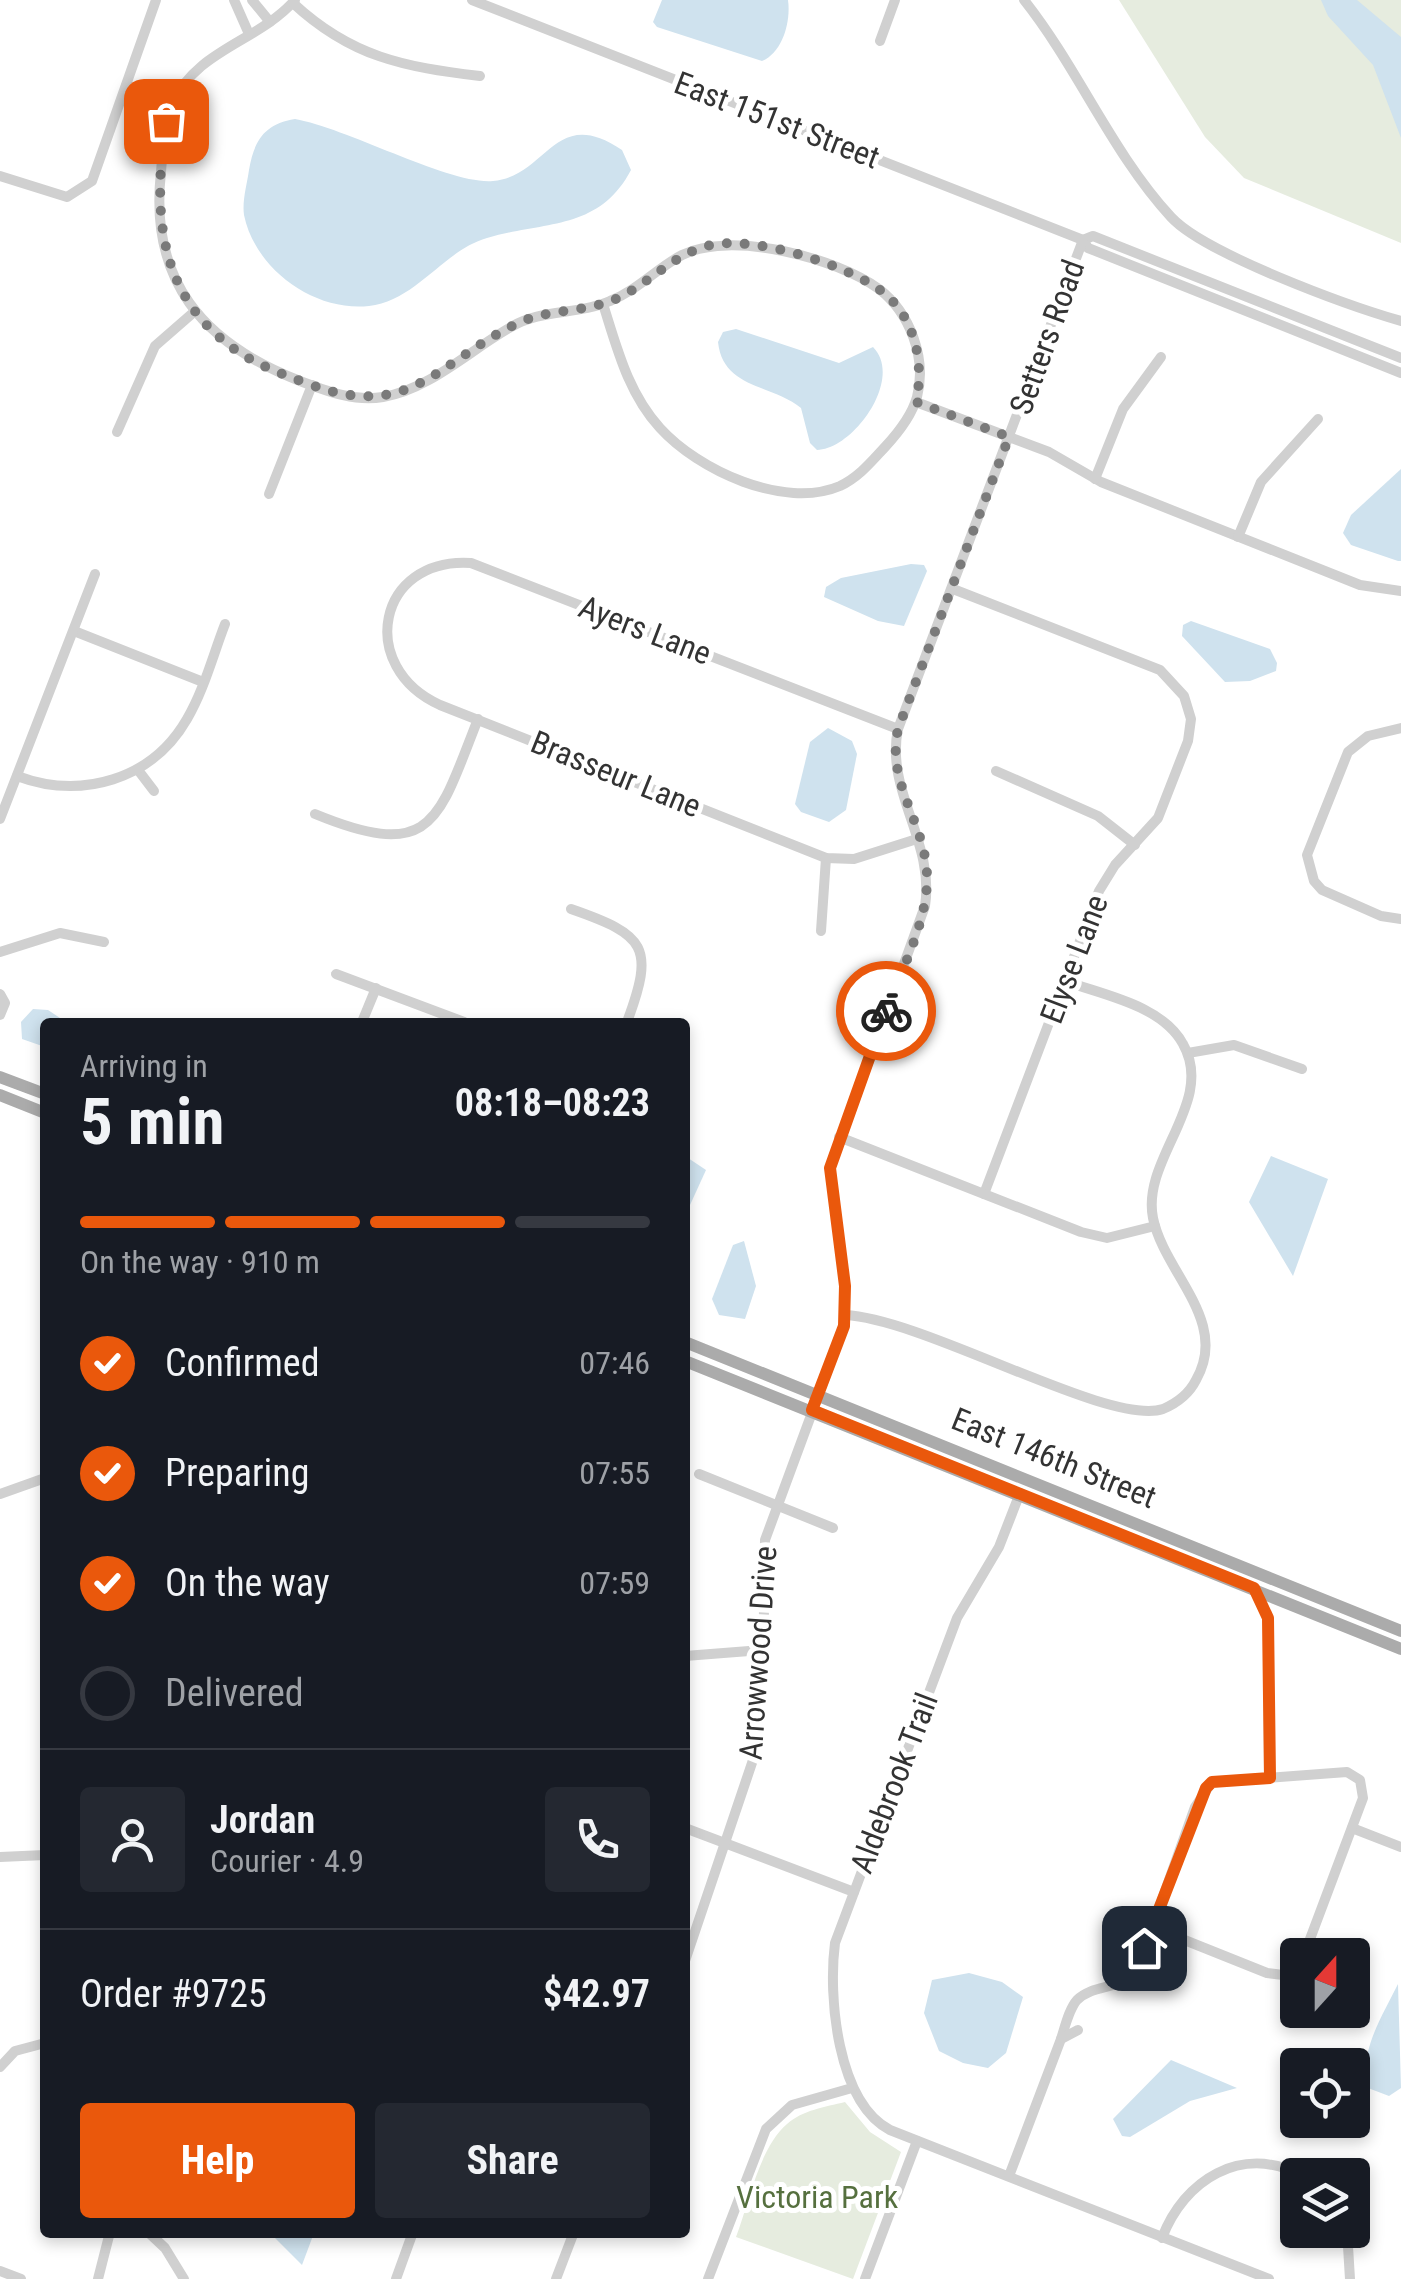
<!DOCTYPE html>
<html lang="en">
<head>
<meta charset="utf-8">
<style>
  body { margin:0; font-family:"Roboto Condensed",sans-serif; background:#242831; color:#f1f3f6; height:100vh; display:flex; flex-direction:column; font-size:38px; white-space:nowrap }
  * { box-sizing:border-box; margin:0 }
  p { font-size:32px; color:#9ea1a6 }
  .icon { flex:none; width:55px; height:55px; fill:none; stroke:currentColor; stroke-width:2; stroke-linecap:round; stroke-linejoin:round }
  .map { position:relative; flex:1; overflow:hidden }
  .side { position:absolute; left:40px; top:1018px; width:650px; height:1220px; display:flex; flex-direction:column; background:#171b24; border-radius:10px; box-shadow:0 5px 15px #0003 }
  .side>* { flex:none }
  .needle { width:65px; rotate:21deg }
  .fabs { position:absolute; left:1280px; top:1938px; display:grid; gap:20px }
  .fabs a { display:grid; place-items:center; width:90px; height:90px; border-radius:10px; background:#171b24; box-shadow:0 5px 15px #0003; font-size:50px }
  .pin { position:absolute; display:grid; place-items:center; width:85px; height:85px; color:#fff; margin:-42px; border-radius:20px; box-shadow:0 5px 15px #0006 }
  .courier { position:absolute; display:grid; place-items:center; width:100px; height:100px; margin:-50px; border:8px solid #ea580c; border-radius:50%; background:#fff; color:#222; box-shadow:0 2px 12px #0007 }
  .overview em { font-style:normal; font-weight:700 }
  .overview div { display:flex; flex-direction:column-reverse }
  .overview { display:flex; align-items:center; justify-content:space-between; height:170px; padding:0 40px }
  h1 { font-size:65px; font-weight:700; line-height:75px }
  .bar { display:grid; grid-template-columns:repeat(4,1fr); gap:15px 10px; align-content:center; height:120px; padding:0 40px }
  .bar i { height:12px; border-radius:8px; background:#363941 }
  .bar .selected { background:#ea580c }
  .bar p { grid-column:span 4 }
  .line { display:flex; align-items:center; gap:25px; padding:0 40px; border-top:2px solid #363941 }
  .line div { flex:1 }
  .round { display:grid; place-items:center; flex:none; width:105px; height:105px; border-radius:10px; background:#242831 }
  ol { padding:0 40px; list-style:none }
  li { display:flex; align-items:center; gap:30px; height:110px }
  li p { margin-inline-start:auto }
  li .icon { padding:10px; border-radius:50%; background:#ea580c; color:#fff; stroke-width:4 }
  li:last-child { color:#9ea1a6 }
  li i { width:55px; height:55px; border:5px solid #363941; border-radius:50% }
  .button { display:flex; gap:20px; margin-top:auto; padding:20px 40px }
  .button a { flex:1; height:115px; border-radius:10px; background:#ea580c; color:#fff; font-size:40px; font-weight:700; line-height:115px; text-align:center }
  .button a+a { background:#242831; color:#f1f3f6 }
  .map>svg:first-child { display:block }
</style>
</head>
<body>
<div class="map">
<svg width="1401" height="2279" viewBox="0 0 1401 2279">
  <rect width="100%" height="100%" fill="#fff"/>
  <!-- green -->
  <g fill="#e6ecdf">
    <path d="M1119,0H1401V243L1244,178L1205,137Z"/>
    <path d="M845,2102L870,2132L901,2152L853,2279L736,2237C749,2203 759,2148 787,2124C803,2110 825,2107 845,2102Z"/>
  </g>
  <!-- water -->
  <g fill="#cfe2ee">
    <path d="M662,0H788C791,21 783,52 762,61L657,27L653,22Z"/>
    <path d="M1321,0H1357L1401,37V138L1373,65L1328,16Z"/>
    <path d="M295,119C347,128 450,185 493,181C548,176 554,104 622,150L631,170C599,231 544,221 487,238C444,250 416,301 369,306C314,312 255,269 244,215C242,201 247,184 249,170C254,141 264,124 295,119Z"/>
    <path d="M736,329L839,363L873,347C904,378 854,449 817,450L810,443L801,408C772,384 723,389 718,342L723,332Z"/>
    <path d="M1401,469V561H1398L1351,545L1343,533L1351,515Z"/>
    <path d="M911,564L924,565L927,571L904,626L878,621L824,597L826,587L841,578Z"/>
    <path d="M1191,621L1270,649L1277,663L1276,671L1250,681L1225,682L1182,636L1183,625Z"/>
    <path d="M828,728L852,741L857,754L846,810L829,822L801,812L795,804L810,742Z"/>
    <path d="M33,1009L48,1010L66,1022H45V1047L22,1039L21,1022Z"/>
    <path d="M685,1156L706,1170L685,1216Z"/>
    <path d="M1271,1156L1328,1179L1293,1276L1249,1202Z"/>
    <path d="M744,1241L756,1286L745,1319L719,1315L712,1299L733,1245Z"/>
    <path d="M969,1973L1002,1982L1023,1997L1006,2053L988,2068L963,2063L939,2051L924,2013L932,1980Z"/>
    <path d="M1398,1984L1401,2088L1389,2096L1368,2088C1358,2052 1383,2015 1398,1984Z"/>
    <path d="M1171,2060L1237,2088L1190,2101L1130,2137L1122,2136L1113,2119Z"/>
    <path d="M270,2233H314L302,2265Z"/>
  </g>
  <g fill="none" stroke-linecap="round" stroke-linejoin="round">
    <!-- minor -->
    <g stroke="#d0d0d0" stroke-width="10">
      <path d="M234,0L249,34"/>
      <path d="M252,0L270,22"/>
      <path d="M295,0C258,42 197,49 172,104C163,125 163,149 161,172C149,280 202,343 300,381C327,391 354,402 383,397C430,389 470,350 511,327C541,309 578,315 610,301C638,290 657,268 682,255C731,230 837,258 879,289C910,313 927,358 917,397C912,415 898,433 885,447C871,462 859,477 840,486C784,510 698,470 660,428C628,393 617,348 603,304"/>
      <path d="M472,0L1083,240L1088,248L1401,373"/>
      <path d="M1024,0C1078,68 1112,153 1171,217C1205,254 1349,306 1401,321"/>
      <path d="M293,3C351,57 404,67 480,76"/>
      <path d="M880,41L895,0"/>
      <path d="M0,176L67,197L92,181L156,0"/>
      <path d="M1083,240L1093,236L1401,358"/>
      <path d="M916,402L1049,452L1101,482L1360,585L1401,591"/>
      <path d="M117,432L155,346L194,312"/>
      <path d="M1095,479L1123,409L1161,357"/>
      <path d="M269,494L312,385"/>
      <path d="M1238,537L1261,482L1318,419"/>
      <path d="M953,589L1160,670L1184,696L1191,719L1188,741L1158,818L1115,865L1099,891L984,1194"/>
      <path d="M74,631L203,682"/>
      <path d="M1401,728L1368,736L1348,752L1307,855L1314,881L1322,890L1381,916L1401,919"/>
      <path d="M898,729L471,563C377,557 356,667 440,705L826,858L854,859L920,838"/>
      <path d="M138,770L154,791"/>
      <path d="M996,771L1098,816L1135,845"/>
      <path d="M17,776C81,800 152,780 187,719C204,690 213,655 225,624"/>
      <path d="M315,814C434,863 438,820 478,719"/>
      <path d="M0,819L95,574"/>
      <path d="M571,909C646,935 655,947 627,1022"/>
      <path d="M821,931L826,858"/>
      <path d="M0,952L60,933L104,942"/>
      <path d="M336,974L464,1022"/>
      <path d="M0,994L5,1003L0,1015"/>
      <path d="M362,1022L376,988"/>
      <path d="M1188,1053L1234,1045L1302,1069"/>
      <path d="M839,1137L1081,1232L1107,1238L1155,1226"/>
      <path d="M845,1315C926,1319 1109,1427 1163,1409C1177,1403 1189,1394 1196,1380C1230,1321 1164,1273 1153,1218C1141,1159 1216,1102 1183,1044C1162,1005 1103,995 1065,981"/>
      <path d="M699,1474L833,1528"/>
      <path d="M1020,1493L999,1547L957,1618L835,1943C828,1996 837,2102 890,2130L1269,2279"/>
      <path d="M0,1494L45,1478"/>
      <path d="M1254,1589L1268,1618L1269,1778"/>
      <path d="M685,1656L762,1650"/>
      <path d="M685,1828L854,1892"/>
      <path d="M1352,1828L1401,1847"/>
      <path d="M0,1857L45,1855"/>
      <path d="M1152,1927L1267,1973L1283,1975L1298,1968"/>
      <path d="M685,1961L754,1757L763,1675L765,1540L844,1326L845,1287L830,1168L925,906C935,842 885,791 898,729L1083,240"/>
      <path d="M1061,2039C1065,2027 1069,2009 1077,2000C1094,1983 1121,1991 1137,1970L1195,1807L1212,1782L1347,1772L1360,1780L1363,1798L1304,1955"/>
      <path d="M0,2067L15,2051L45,2043"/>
      <path d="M1009,2176L1061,2039L1078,2030"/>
      <path d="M1347,2230L1350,2279"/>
      <path d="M148,2232L165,2248L184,2279"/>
      <path d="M1162,2238C1184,2180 1241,2144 1301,2175"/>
      <path d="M0,2271L21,2279"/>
      <path d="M98,2279L110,2232"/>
      <path d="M396,2279L413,2232"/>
      <path d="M556,2279L574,2232"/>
      <path d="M708,2279L766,2129L792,2105L852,2088"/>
      <path d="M865,2279L917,2141"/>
    </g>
    <!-- major -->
    <g stroke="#ababab" stroke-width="12">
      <path d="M0,1077L45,1094"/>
      <path d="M0,1095L45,1113"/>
      <path d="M685,1342L1401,1631"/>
      <path d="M685,1361L1401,1649"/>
    </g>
  </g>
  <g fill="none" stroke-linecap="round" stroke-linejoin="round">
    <!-- done -->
    <path stroke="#7a7a7a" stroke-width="10" stroke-dasharray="0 18" d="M166,121C154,203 155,286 225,342C249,362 277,372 306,383C410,423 434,364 518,323C550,308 588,313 620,297C652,281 675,253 711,245C755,236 840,263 877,288C914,312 925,361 916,402L1009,437L898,729C887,779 919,815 926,863C933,913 903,965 886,1011"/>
    <!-- route -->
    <path stroke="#ea580c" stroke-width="12" d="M886,1011L830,1168L845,1286L844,1326L812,1410L1254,1588L1268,1618L1270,1778L1212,1782L1206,1788L1144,1948"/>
  </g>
  <g text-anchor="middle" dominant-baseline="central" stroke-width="10" stroke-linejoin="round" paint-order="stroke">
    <!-- street labels -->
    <g font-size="32" fill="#333" stroke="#fff">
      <text transform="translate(777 120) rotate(21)">East 151st Street</text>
      <text transform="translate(1047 337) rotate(-70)">Setters Road</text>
      <text transform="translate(645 630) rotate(21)">Ayers Lane</text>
      <text transform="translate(616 774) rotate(22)">Brasseur Lane</text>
      <text transform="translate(1074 959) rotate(-69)">Elyse Lane</text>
      <text transform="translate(1054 1458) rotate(22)">East 146th Street</text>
      <text transform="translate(758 1653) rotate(-86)">Arrowwood Drive</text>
      <text transform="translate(894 1783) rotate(-69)">Aldebrook Trail</text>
    </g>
    <!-- park labels -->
    <g font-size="32" fill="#56703f" stroke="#fff">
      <text x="817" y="2197">Victoria Park</text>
    </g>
  </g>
</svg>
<div class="fabs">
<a><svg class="needle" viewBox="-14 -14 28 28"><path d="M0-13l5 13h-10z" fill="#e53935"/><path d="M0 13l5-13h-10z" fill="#9ea1a6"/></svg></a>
<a><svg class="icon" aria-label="locate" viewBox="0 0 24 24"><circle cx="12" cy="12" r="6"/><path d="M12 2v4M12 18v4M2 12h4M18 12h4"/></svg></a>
<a><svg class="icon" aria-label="layers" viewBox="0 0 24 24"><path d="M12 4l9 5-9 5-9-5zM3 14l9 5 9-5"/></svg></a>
</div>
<div class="pin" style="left:166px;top:121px;background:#ea580c"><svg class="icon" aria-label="bag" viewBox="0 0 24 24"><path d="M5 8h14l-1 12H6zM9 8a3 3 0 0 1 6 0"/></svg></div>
<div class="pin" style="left:1144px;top:1948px;background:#1f2937"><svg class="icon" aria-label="home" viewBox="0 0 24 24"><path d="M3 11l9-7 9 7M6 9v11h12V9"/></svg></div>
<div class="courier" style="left:886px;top:1011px"><svg class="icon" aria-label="bike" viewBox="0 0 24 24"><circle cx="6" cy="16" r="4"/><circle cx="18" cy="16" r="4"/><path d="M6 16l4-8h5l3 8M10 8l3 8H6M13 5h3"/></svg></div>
<section class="side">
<div class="overview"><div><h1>5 min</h1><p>Arriving in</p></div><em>08:18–08:23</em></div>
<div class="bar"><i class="selected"></i><i class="selected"></i><i class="selected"></i><i></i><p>On the way · 910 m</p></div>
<ol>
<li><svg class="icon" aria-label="check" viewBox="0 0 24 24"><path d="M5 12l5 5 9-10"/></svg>Confirmed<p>07:46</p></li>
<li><svg class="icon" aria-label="check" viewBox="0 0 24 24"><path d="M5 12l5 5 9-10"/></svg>Preparing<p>07:55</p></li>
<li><svg class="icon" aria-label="check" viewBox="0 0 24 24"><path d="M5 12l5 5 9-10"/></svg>On the way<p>07:59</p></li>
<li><i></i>Delivered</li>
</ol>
<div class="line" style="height:180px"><a class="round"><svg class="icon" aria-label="person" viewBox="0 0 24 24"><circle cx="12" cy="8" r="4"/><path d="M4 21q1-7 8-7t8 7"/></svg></a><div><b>Jordan</b><p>Courier · 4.9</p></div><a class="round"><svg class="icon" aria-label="phone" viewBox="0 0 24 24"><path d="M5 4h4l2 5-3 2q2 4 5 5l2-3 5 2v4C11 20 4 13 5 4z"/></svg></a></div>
<div class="line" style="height:130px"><div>Order #9725</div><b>$42.97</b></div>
<div class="button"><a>Help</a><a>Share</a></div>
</section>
</div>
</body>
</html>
